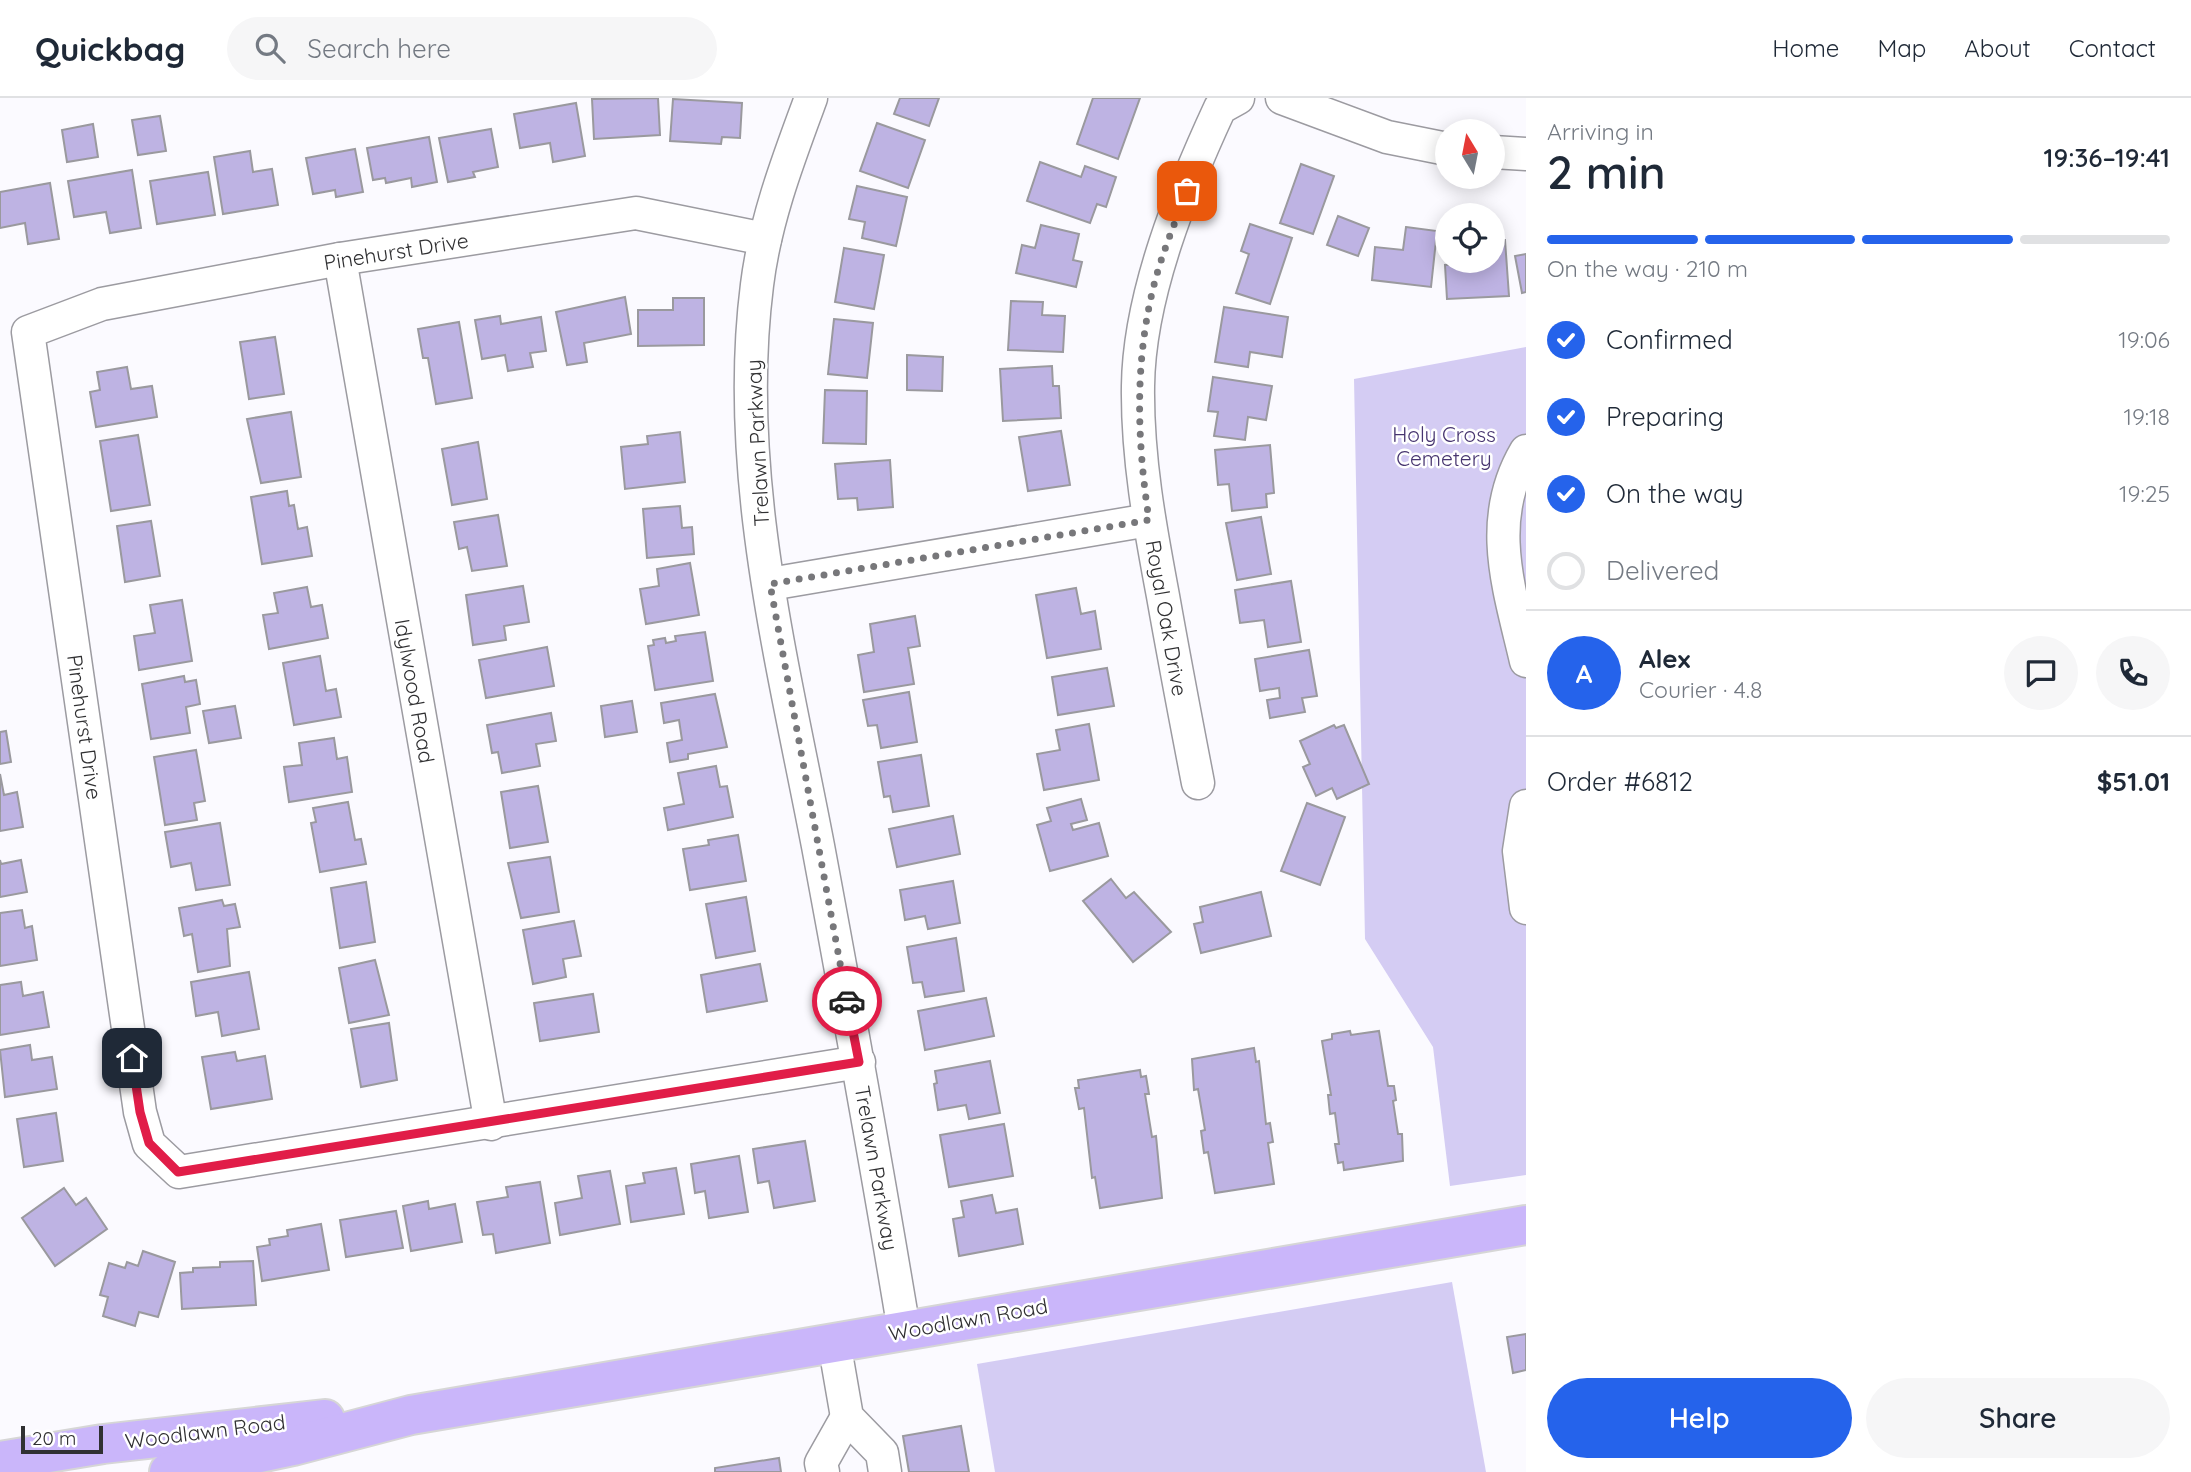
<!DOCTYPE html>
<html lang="en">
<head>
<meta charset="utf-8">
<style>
  body { margin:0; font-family:Quicksand,sans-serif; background:#f6f6f7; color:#1f2937; height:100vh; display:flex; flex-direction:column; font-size:26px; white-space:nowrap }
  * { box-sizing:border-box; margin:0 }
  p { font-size:23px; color:#747a83 }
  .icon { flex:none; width:38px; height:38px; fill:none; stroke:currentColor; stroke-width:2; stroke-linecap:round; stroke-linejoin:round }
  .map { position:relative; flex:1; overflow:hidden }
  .panel { display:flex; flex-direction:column; background:#fff; width:665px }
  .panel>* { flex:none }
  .needle { width:46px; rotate:350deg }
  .controls { position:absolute; left:1435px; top:21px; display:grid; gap:14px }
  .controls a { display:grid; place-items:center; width:70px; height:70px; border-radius:50%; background:#fff; box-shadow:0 4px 18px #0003; font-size:35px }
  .scale { position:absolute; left:21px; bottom:18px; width:82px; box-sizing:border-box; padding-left:7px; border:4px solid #303032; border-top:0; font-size:19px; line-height:24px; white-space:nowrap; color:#303032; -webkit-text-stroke:5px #fff; paint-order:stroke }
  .pin { position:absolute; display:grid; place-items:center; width:60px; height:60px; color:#fff; margin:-30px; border-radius:14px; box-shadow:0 4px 10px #0006 }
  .courier { position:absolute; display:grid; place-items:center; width:70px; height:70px; margin:-35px; border:5px solid #e11d48; border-radius:50%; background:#fff; color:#222; box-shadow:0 2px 9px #0007 }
  .summary em { font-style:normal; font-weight:600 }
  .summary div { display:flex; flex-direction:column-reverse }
  .summary { display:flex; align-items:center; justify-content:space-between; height:119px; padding:0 21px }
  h1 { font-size:46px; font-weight:600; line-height:52px }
  .bar { display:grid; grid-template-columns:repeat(4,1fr); gap:10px 7px; align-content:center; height:84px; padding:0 21px }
  .bar i { height:9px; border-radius:5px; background:#e0e1e3 }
  .bar .current { background:#2563eb }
  .bar p { grid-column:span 4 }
  .line { display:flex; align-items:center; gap:18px; padding:0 21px; border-top:2px solid #e0e1e3 }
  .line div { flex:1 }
  .round { display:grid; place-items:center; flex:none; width:74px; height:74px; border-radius:37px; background:#f6f6f7 }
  ol { padding:0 21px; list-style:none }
  li { display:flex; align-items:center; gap:21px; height:77px }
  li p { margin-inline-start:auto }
  li .icon { padding:7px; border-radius:50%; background:#2563eb; color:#fff; stroke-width:4 }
  li:last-child { color:#747a83 }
  li i { width:38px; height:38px; border:4px solid #e0e1e3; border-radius:50% }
  .button { display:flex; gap:14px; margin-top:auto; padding:14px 21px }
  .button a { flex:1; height:80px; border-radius:42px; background:#2563eb; color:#fff; font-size:28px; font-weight:600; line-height:80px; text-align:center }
  .button a+a { background:#f6f6f7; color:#1f2937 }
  header { display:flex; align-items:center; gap:42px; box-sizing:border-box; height:98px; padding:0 35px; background:#fff; border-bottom:2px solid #e0e1e3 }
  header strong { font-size:33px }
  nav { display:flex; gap:38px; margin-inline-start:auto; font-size:24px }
  .search { width:490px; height:63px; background:#f6f6f7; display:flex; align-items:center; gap:18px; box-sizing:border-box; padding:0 24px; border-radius:38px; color:#747a83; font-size:26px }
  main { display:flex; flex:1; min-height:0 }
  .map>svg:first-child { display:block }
</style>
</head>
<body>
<header>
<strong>Quickbag</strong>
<div class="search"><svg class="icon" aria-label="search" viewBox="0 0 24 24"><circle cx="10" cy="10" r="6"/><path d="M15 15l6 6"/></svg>Search here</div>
<nav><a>Home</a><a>Map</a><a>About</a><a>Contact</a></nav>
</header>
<main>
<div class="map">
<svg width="1526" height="1374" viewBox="0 0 1526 1374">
  <rect width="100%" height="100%" fill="#fbfaff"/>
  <!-- green -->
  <g fill="#d4ccf3">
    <path d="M1526,249V1077L1450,1088L1433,949L1365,841L1354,281Z"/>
    <path d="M1452,1184L1486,1374H995L977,1266Z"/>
  </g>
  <!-- building -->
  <g fill="#beb3e3" stroke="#9a999e" stroke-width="2">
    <path d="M658,0L660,37L594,41L592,1Z"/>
    <path d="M900,0H939L929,28L894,16Z"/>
    <path d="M1093,0H1140L1118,61L1077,46Z"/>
    <path d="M673,1L742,5L740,40L722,39L721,46L670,43Z"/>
    <path d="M576,5L585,58L553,64L550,45L520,50L514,16Z"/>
    <path d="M160,18L166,53L138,57L132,22Z"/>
    <path d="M877,25L925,42L908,90L860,73Z"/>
    <path d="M93,26L98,59L67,64L62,32Z"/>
    <path d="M491,31L498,69L473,74L475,79L448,84L439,40Z"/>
    <path d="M429,39L437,84L412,89L411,80L386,85L385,80L373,82L367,50Z"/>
    <path d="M355,51L363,94L336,99L335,92L313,96L306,60Z"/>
    <path d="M250,53L253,74L272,71L278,107L223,116L214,59Z"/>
    <path d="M1040,64L1081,79L1085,68L1116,79L1106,109L1097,106L1090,125L1027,103Z"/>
    <path d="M1301,66L1334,78L1313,136L1280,125Z"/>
    <path d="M132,72L141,130L110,135L106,114L74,119L68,83Z"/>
    <path d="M208,74L215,117L157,126L150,83Z"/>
    <path d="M50,85L59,141L28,146L25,125L0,130V94Z"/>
    <path d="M857,88L907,99L896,148L862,140L865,124L849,121Z"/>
    <path d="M1338,118L1369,130L1358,158L1327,147Z"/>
    <path d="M1250,126L1292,140L1270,206L1236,195L1249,156L1241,153Z"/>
    <path d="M1041,127L1079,136L1073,162L1082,164L1076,189L1016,175L1022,147L1035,150Z"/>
    <path d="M1406,129L1437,133L1431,189L1372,182L1375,149L1403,152Z"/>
    <path d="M1493,142H1505L1509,198L1447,201L1445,167L1493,163Z"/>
    <path d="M844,150L884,157L874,211L835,204Z"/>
    <path d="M1526,156V194L1522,195L1515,158Z"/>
    <path d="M625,199L631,236L584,245L587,264L567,267L556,214Z"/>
    <path d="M673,200H704V247L638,248V212H673Z"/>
    <path d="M1011,203L1043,204L1042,217L1065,218L1063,254L1008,252Z"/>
    <path d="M1224,209L1288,219L1282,259L1250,254L1248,269L1215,264Z"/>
    <path d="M500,218L501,226L541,219L546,253L530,255L533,269L508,273L505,257L482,261L475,222Z"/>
    <path d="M834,221L873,225L867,280L828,276Z"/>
    <path d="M459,224L472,300L436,306L428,260H423L418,231Z"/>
    <path d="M275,239L284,296L249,301L240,244Z"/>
    <path d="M907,257L943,259L942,293L907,292Z"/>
    <path d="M1052,268L1053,288H1059L1061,320L1003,323L1000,271Z"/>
    <path d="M127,269L131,291L152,288L157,319L96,329L90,294L100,292L97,274Z"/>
    <path d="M1213,279L1272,288L1266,322L1248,319L1245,342L1214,338L1218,314L1208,313Z"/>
    <path d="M825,292L867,293L866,346L823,345Z"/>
    <path d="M291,314L301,379L261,385L247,321Z"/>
    <path d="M1061,333L1070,387L1028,393L1019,339Z"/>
    <path d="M680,334L685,384L625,391L621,349L648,346L647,338Z"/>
    <path d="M138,337L150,407L111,413L100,343Z"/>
    <path d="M478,344L487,401L452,407L442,351Z"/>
    <path d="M1270,347L1274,395L1266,396L1267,409L1232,413L1229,386L1218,387L1215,352Z"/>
    <path d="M890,362L893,409L858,412L857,400L838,401L835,366Z"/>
    <path d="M287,393L289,408L294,407L298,431L307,429L312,458L262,466L251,399Z"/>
    <path d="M680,408L682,430L692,429L694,456L647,460L643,411Z"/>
    <path d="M498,417L507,468L472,473L467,449L459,451L454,424Z"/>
    <path d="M1261,419L1271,476L1237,482L1226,425Z"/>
    <path d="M151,423L160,478L125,484L117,428Z"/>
    <path d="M690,465L699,517L646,526L640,491L659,488L657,471Z"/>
    <path d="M1291,483L1301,544L1268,549L1264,522L1240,525L1235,492Z"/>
    <path d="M523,488L529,524L504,528L506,542L473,547L466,497Z"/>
    <path d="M307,489L311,509L322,507L328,540L269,551L263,517L278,515L274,495Z"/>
    <path d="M1076,490L1081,516L1095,513L1101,551L1047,560L1036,497Z"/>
    <path d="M182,502L192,563L139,572L134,538L155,535L150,507Z"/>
    <path d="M915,518L920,548L908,550L914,586L864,594L858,557L874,554L870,526Z"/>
    <path d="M705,534L713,583L655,592L648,548L654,547L653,542L665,540L666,545L676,543L675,538Z"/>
    <path d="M547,549L554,588L486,600L479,562Z"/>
    <path d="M1309,552L1317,598L1302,600L1305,614L1270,620L1267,602L1280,600L1279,590L1260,593L1255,561Z"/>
    <path d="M320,558L326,593L336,591L341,619L294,627L283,565Z"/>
    <path d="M1107,570L1114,608L1058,617L1052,579Z"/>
    <path d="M184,578L185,584L196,582L200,606L186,609L190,635L151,641L142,586Z"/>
    <path d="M909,594L917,644L881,650L877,627L868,628L863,602Z"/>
    <path d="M715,596L727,649L688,656V661L670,664L667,645L682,642L679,622L664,625L661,605Z"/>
    <path d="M632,603L637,634L605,639L601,608Z"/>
    <path d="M235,608L241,640L209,645L203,613Z"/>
    <path d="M551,615L556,643L536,646L540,668L502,675L498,654L492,655L487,627Z"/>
    <path d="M1089,626L1099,682L1044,692L1037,656L1060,652L1056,632Z"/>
    <path d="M1334,627L1336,630L1344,627L1369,686L1337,701L1332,690L1316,698L1303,669L1310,666L1300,643Z"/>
    <path d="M6,633L11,664L0,666V634Z"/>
    <path d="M334,640L337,661L347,659L352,694L289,704L284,669L302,667L299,645Z"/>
    <path d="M196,652L205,703L194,705L197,722L165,727L154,659Z"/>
    <path d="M921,657L929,708L893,714L890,698L884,699L878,664Z"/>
    <path d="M716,668L720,689L727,688L733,719L668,732L664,710L684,706L678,675Z"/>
    <path d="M0,676L4,697L17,694L23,729L0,733Z"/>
    <path d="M538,688L548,744L510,750L501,694Z"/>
    <path d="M1081,701L1087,722L1071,726L1073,732L1099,725L1108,758L1050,773L1037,727L1051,723L1047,710Z"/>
    <path d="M348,704L355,742L361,741L366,766L320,774L311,725L316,724L313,710Z"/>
    <path d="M1307,705L1345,719L1320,787L1281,773Z"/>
    <path d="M953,718L960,756L897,769L889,731Z"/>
    <path d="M220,725L230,787L196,792L191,765L171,769L165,734Z"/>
    <path d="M738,737L746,783L690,792L683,751L709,747L708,742Z"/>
    <path d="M550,759L559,814L521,820L508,765Z"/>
    <path d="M0,762L1,766L21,762L27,794L0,799Z"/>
    <path d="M1111,781L1126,800L1134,794L1171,834L1133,864L1083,803Z"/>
    <path d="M953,783L960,825L928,831L925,818L905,822L900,792Z"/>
    <path d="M366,784L375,844L340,850L331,790Z"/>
    <path d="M1261,794L1271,838L1201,855L1194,826L1203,824L1200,809Z"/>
    <path d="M746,799L755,853L716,860L706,806Z"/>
    <path d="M222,802L224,808L235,806L240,829L227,831L230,868L198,874L192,836L184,838L179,810Z"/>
    <path d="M22,812L25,830L32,828L37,862L0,868V815Z"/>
    <path d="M574,823L581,858L563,861L566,879L533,886L523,832Z"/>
    <path d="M956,840L964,893L925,899L922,884L913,885L907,849Z"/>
    <path d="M375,862L389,917L349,925L339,870Z"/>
    <path d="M760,866L767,903L707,914L701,877Z"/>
    <path d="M249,874L259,931L222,938L218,914L196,918L191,884Z"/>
    <path d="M21,884L23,898L43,894L49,929L0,937V887Z"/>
    <path d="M593,896L599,934L540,943L534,905Z"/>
    <path d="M986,900L994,938L925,952L918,913Z"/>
    <path d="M389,925L397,982L361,989L351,931Z"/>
    <path d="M1350,933L1351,937L1379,933L1388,988H1394L1396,1002L1393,1003L1398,1036H1402L1403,1063L1344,1072L1343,1064L1338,1065L1335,1046H1339L1335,1015L1330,1016L1328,997H1331L1322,943L1332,941V936Z"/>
    <path d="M30,947L32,962L52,959L57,991L5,999L0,952Z"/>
    <path d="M1254,950L1256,964L1259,963L1266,1026L1270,1025L1273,1044L1268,1045L1274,1086L1215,1095L1208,1054L1204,1055L1201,1033L1205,1032L1198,991L1194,992L1192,961Z"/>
    <path d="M235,954L237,963L265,958L272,1001L211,1011L202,959Z"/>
    <path d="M990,963L1000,1015L969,1021L966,1007L938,1012L934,986L937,985L935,973Z"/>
    <path d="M1140,972L1141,979L1146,978L1149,996H1145L1152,1039L1156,1038L1162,1100L1100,1110L1095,1079L1092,1080L1084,1010L1079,1011L1075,990H1079L1078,982Z"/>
    <path d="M56,1015L63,1063L24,1069L17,1021Z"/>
    <path d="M1004,1026L1013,1078L949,1089L940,1037Z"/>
    <path d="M805,1043L815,1103L774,1110L769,1083L758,1085L753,1051Z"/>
    <path d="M739,1058L748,1114L709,1120L705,1093L695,1095L691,1066Z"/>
    <path d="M676,1070L684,1116L631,1124L626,1088L645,1085L643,1075Z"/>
    <path d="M610,1073L620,1126L560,1137L555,1105L582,1100L578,1078Z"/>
    <path d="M540,1084L550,1145L496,1155L493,1136L483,1137L477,1104L508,1099L506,1089Z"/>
    <path d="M64,1090L76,1107L86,1100L107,1131L55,1168L22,1120Z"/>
    <path d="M992,1097L996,1115L1017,1111L1023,1146L959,1158L953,1121L964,1119L961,1103Z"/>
    <path d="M428,1103L429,1111L455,1106L462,1144L411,1153L403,1108Z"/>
    <path d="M396,1113L403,1150L346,1159L340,1122Z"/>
    <path d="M321,1126L329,1172L262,1183L257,1149L270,1147L269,1141L288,1138L287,1132Z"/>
    <path d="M143,1153L175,1164L158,1219L139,1214L135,1228L103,1218L108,1199L100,1197L109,1165L125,1170L127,1164L138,1168Z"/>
    <path d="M253,1163L256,1207L182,1211L180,1175L193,1174V1170L220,1169V1164Z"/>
    <path d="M1526,1236V1272L1513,1275L1507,1239Z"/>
    <path d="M961,1328L969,1374H909L903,1338Z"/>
    <path d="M779,1360L781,1374H715V1370Z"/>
  </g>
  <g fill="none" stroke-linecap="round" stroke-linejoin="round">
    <!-- minor casing -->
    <g stroke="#9c9ba1" stroke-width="35">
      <g id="minor">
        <path d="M811,0C788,62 765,122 757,187C733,375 783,565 818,748C848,909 877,1070 904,1232"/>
        <path d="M1282,0L1387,39L1447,51"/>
        <path d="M1493,54L1526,56"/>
        <path d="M765,141L636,115L340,161L102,206L28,234L140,1014L149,1046L179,1074L859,964"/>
        <path d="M340,161L491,1026"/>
        <path d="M1526,353C1485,422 1509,490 1526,563"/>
        <path d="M770,486L1149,422"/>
        <path d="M1198,685C1186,623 1174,560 1163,498C1150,429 1137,359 1138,288C1139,197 1182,92 1220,10L1238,0"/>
        <path d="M1526,708L1519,753L1526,810"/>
        <path d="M834,1244L847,1319L882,1355L885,1374"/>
        <path d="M823,1374L821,1365L847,1319"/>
      </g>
    </g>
    <!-- major casing -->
    <g stroke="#d6d6d6" stroke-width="42">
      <g id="major">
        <path d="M0,1363L103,1346L325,1321"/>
        <path d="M169,1374L293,1348L411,1317L1526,1127"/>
      </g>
    </g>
    <!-- minor -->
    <use href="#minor" stroke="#fff" stroke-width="32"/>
    <!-- major -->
    <use href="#major" stroke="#cab6fa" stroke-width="38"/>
  </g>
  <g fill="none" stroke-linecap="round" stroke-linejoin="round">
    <!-- done -->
    <path stroke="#77777a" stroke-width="7" stroke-dasharray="0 12.6" d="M847,903L770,486L1149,422C1137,342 1134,263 1155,183C1163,153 1176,122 1187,93"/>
    <!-- route -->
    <path stroke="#e11d48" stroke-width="9" d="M132,960L140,1014L149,1045L178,1074L859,964L847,903"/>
  </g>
  <g text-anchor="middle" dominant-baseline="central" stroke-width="5" stroke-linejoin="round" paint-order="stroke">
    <!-- street labels -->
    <g font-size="21" fill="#303032" stroke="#fff">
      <text transform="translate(396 153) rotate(-9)">Pinehurst Drive</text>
      <text transform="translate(757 345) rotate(-93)">Trelawn Parkway</text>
      <text transform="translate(1167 520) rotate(80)">Royal Oak Drive</text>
      <text transform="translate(415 593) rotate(80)">Idylwood Road</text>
      <text transform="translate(85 629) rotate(82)">Pinehurst Drive</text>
      <text transform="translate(877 1070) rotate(80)">Trelawn Parkway</text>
      <text transform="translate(968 1221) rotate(-10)">Woodlawn Road</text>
      <text transform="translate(205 1333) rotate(-7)">Woodlawn Road</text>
    </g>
    <!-- park labels -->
    <g font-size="21" fill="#473570" stroke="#fff">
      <text x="1444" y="336">Holy Cross<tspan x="1444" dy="24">Cemetery</tspan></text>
    </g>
  </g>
</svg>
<div class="controls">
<a><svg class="needle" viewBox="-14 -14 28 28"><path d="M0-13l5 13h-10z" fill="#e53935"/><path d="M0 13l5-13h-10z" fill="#747a83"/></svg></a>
<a><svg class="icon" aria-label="locate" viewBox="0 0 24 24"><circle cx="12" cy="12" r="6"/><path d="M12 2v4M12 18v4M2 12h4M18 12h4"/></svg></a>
</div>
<div class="scale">20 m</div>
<div class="pin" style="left:1187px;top:93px;background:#ea580c"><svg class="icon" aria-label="bag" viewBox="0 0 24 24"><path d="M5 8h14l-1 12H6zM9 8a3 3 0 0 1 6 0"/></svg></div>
<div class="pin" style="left:132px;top:960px;background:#1f2937"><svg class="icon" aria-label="home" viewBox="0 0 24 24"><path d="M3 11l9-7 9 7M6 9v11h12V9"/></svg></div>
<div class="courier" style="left:847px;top:903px"><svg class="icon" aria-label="car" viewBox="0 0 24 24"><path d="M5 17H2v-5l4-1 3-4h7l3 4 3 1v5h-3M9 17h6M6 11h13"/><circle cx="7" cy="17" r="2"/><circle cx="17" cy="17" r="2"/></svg></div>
</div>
<section class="panel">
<div class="summary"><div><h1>2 min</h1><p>Arriving in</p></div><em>19:36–19:41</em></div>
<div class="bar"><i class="current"></i><i class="current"></i><i class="current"></i><i></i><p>On the way · 210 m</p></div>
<ol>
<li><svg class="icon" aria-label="check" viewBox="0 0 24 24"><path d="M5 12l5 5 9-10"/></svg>Confirmed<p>19:06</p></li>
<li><svg class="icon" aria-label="check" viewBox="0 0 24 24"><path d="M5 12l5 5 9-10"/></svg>Preparing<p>19:18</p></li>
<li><svg class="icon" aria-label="check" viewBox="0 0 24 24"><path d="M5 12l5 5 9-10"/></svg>On the way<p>19:25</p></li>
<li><i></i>Delivered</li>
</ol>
<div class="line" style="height:126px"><b class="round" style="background:#2563eb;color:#fff">A</b><div><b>Alex</b><p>Courier · 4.8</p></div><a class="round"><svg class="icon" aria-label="chat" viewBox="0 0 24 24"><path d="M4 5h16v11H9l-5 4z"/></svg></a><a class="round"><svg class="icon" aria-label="phone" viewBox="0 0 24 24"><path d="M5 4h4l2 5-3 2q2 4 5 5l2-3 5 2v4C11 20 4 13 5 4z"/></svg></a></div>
<div class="line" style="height:91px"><div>Order #6812</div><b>$51.01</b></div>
<div class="button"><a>Help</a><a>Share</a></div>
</section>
</main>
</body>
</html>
